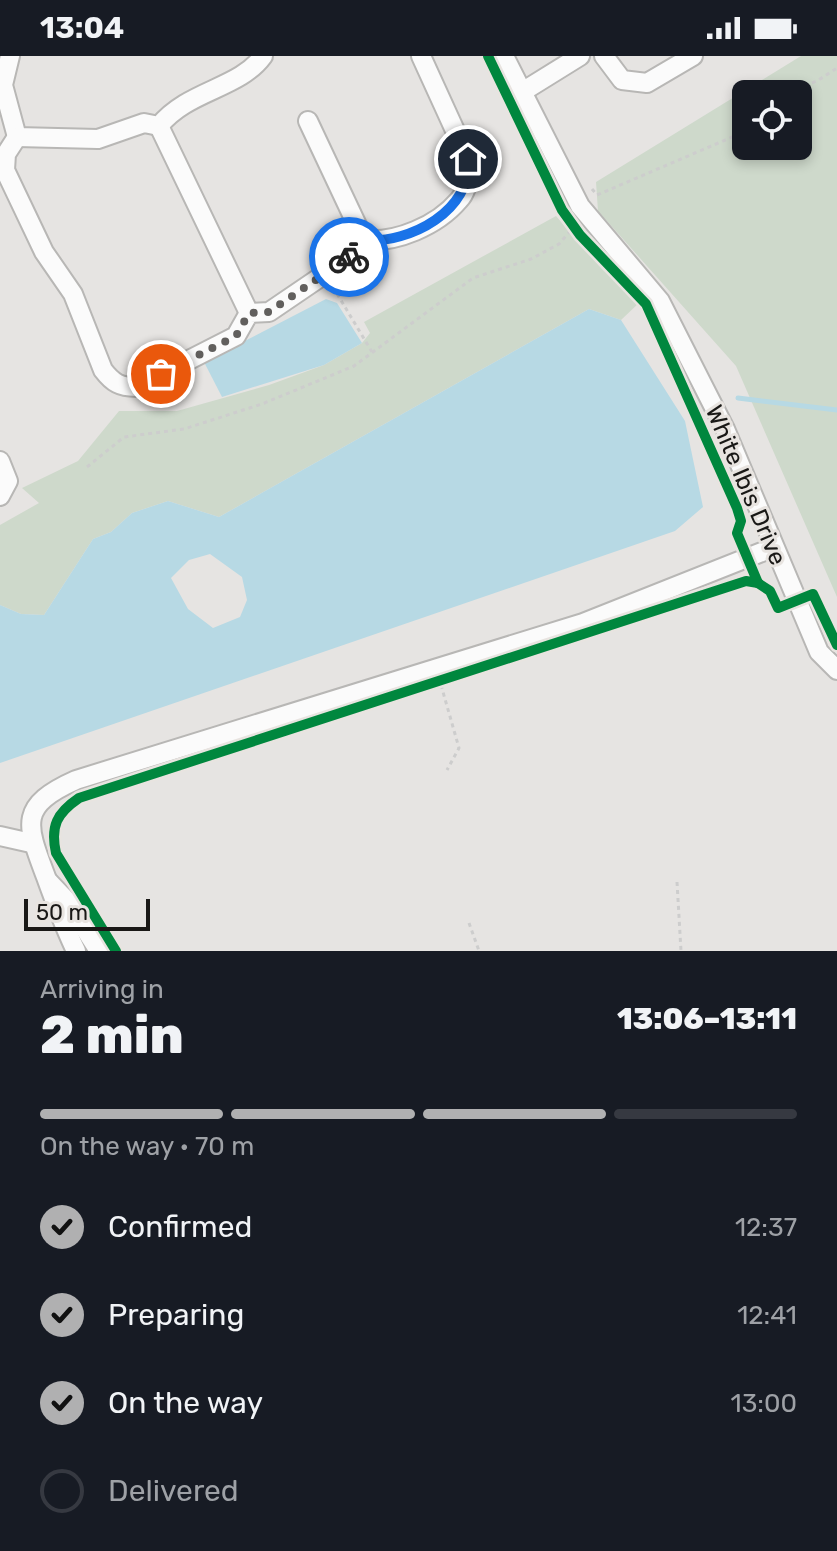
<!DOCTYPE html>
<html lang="en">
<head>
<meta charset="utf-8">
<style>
  body { margin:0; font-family:Rubik,sans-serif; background:#242831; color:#f1f3f6; height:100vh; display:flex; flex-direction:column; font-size:30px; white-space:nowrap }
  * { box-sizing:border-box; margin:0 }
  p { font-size:26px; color:#9ea1a6 }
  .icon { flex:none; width:44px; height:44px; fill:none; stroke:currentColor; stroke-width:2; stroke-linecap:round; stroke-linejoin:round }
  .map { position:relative; height:895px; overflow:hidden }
  .panel { display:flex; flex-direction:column; background:#171b24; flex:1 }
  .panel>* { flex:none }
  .controls { position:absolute; left:732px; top:24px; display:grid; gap:16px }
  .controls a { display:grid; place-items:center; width:80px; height:80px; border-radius:12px; background:#171b24; box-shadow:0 4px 12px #0003; font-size:40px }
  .scale { position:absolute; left:24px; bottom:20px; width:126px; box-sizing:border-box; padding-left:8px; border:4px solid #191816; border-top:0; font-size:22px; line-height:28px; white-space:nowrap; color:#191816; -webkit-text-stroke:6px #e8e4e0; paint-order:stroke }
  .pin { position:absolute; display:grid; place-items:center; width:68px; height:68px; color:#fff; margin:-34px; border:4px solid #fff; border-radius:50%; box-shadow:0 2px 8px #0007 }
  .courier { position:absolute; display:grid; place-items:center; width:80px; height:80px; margin:-40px; border:6px solid #1a73e8; border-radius:50%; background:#fff; color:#222; box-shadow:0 2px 10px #0007 }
  .overview em { font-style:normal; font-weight:800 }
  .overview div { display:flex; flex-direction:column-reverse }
  .overview { display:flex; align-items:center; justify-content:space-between; height:136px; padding:0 40px }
  h1 { font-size:52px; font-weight:800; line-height:60px }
  .bar { display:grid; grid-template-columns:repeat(4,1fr); gap:12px 8px; align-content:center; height:96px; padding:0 40px }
  .bar i { height:10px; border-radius:6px; background:#363941 }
  .bar .selected { background:#b0b0b1 }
  .bar p { grid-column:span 4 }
  ol { padding:0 40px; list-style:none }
  li { display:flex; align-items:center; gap:24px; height:88px }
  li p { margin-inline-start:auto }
  li .icon { padding:8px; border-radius:50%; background:#b0b0b1; color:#111; stroke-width:4 }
  li:last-child { color:#9ea1a6 }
  li i { width:44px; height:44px; border:4px solid #363941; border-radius:50% }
  .status { display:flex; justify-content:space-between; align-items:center; height:56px; padding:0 40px; background:#171b24; direction:ltr }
  .status svg { height:22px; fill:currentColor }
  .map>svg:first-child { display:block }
</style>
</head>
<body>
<div class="status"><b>13:04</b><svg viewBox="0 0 49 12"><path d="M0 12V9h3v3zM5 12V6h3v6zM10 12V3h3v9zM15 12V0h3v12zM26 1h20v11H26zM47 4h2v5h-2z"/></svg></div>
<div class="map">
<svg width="837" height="895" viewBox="0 0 837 895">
  <rect width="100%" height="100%" fill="#e6e4e2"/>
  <!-- green -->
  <g fill="#ced9cb" fill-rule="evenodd">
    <path d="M801,0H837V541L736,310L598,155L596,126ZM746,38H798V90H746Z"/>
    <path d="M556,160L602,213L640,246L621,264L589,253L219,461L168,445L132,457L111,476L93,483L44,559L21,558L0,549V469L39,447L22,432L78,405L119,355H177L269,329L324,309L362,287L370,277L364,266Z"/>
  </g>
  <!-- water -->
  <g fill="#b7d9e4" fill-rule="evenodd">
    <path d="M326,243L337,247L362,287L324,309L222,341L204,306Z"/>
    <path d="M589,253L621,264L685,365L703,451L675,475L0,707V549L21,558L44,559L93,483L111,476L132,457L168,445L219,461ZM210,498L242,521L247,544L240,561L213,572L188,553L171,522L189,504Z"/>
  </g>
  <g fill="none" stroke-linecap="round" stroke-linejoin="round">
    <!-- stream -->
    <path stroke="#b7d9e4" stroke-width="5" d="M738,342L837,354"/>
    <!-- minor casing -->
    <g stroke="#b8b7b5" stroke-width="22">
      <g id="minor">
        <path d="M10,0L3,29L17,81L98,83L144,67L159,70C188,34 239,33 263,0"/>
        <path d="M504,0L580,150L660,245L725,373L819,596L837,614"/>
        <path d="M604,0L622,24L647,27L693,0"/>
        <path d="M522,36L580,0"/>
        <path d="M308,65L364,184C396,187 437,170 459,144C469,134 469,116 468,103L421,0"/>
        <path d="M159,70L249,257"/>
        <path d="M17,81L6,98L5,114L44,196L73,238L103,314C113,327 120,331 136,331L236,280L249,257L269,256L347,203L364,184"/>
        <path d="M0,405L8,425L0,440"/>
        <path d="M0,780L31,787"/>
        <path d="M48,825L67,845L99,895"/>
        <path d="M76,895C64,870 55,846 46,821C26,768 18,750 76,724L583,567L772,492"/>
      </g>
    </g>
    <!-- path -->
    <g stroke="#cdcdcd" stroke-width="3" stroke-dasharray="4 4" stroke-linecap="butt">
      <path d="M782,38L817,25L837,12"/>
      <path d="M592,133L597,139L737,79L746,71"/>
      <path d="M333,231L372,296"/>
      <path d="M87,411L124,381L184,373L262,348L354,310L473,222L531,203L559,188L574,171"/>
      <path d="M441,629L459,692L447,714"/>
      <path d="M677,826L681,895"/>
      <path d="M469,867L479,895"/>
    </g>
    <!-- minor -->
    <use href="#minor" stroke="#fbfbfb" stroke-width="18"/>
    <!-- cycleway casing -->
    <g stroke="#e8e4e0" stroke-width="15">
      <g id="cycleway">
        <path d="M758,527L770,535L778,552L813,538L837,589"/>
        <path d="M116,895L56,797C50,770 57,757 79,742L746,525L758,527L737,477L741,465L737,452L646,248L580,179L562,154L488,0"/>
      </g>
    </g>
    <!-- cycleway -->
    <use href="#cycleway" stroke="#00873e" stroke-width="10"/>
  </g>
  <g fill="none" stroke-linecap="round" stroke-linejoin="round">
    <!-- done -->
    <path stroke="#615f5d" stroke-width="8" stroke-dasharray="0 14.4" d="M161,318L236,280L249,257L269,256L349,201"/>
    <!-- route -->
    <path stroke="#1a73e8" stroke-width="10" d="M349,201L364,184C410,188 473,154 468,103"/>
  </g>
  <g text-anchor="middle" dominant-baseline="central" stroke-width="6" stroke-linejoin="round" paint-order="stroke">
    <!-- street labels -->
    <g font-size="24" fill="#191816" stroke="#e8e4e0">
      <text transform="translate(746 429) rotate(67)">White Ibis Drive</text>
    </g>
  </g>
</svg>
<div class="controls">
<a><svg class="icon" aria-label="locate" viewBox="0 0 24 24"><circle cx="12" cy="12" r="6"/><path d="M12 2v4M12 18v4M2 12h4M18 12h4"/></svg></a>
</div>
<div class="scale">50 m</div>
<div class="pin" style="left:161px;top:318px;background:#ea580c"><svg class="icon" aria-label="bag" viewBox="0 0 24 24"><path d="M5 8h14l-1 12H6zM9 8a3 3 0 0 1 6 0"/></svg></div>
<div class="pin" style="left:468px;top:103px;background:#1f2937"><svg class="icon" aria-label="home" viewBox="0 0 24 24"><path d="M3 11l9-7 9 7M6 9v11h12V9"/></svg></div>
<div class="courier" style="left:349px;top:201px"><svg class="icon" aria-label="bike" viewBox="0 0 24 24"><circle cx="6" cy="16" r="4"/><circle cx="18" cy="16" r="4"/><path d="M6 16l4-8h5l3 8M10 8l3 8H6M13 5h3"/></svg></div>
</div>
<section class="panel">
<div class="overview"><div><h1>2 min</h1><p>Arriving in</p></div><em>13:06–13:11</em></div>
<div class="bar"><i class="selected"></i><i class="selected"></i><i class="selected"></i><i></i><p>On the way · 70 m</p></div>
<ol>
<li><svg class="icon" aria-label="check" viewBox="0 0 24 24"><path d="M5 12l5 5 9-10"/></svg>Confirmed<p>12:37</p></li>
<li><svg class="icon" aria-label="check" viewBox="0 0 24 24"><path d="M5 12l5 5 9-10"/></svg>Preparing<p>12:41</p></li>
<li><svg class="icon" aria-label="check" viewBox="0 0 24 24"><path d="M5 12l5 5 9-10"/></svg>On the way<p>13:00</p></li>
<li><i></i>Delivered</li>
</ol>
</section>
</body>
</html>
